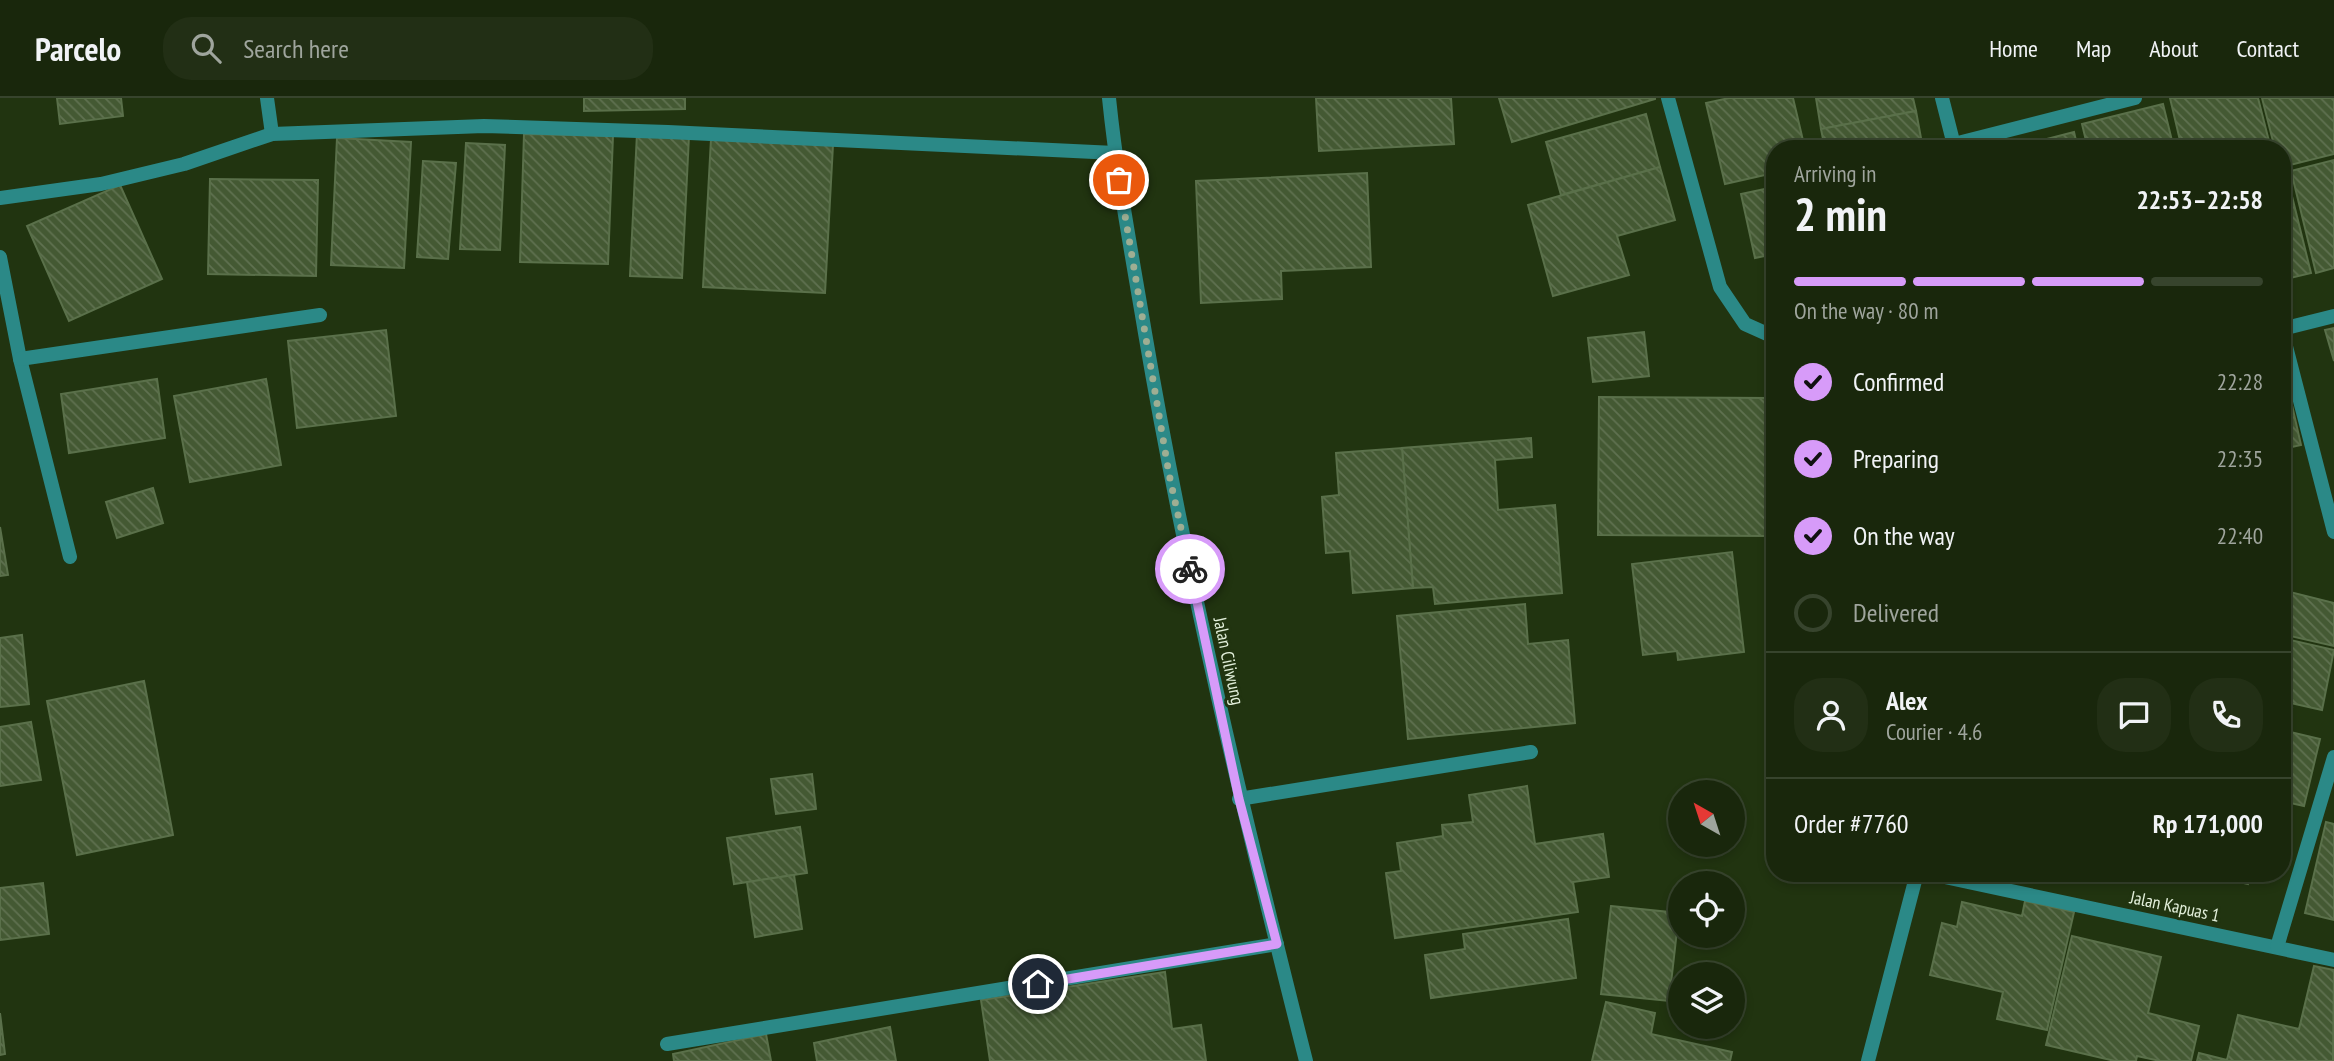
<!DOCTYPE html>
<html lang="en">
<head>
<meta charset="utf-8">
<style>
  body { margin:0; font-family:"PT Sans Narrow",sans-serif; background:#222f15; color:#f1f3f6; height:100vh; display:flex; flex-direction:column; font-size:26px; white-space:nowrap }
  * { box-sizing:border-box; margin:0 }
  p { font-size:23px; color:#9fa59d }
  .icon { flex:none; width:38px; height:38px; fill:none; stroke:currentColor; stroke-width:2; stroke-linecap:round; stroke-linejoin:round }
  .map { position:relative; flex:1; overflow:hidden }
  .sheet { position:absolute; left:1766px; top:42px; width:525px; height:742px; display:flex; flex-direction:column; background:#19270c; border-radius:28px; box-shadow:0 4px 10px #0003,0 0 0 2px #37442d }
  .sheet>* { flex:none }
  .needle { width:46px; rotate:321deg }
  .tools { position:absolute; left:1668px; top:682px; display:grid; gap:14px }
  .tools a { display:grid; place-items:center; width:77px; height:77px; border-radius:50%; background:#19270c; box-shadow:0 4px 10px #0003,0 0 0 2px #37442d; font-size:35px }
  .pin { position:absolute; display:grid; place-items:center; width:60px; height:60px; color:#fff; margin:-30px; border:4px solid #fff; border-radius:50%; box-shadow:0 2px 7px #0007 }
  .courier { position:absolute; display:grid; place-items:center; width:70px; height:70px; margin:-35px; border:5px solid #d79bf9; border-radius:50%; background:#fff; color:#222; box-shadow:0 2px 9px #0007 }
  .head em { font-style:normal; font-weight:700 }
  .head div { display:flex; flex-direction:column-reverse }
  .head { display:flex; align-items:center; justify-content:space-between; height:119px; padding:0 28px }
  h1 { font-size:46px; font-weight:700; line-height:52px }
  .bar { display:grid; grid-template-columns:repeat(4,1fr); gap:10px 7px; align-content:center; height:84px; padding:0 28px }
  .bar i { height:9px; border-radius:5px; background:#37442d }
  .bar .selected { background:#d79bf9 }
  .bar p { grid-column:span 4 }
  .line { display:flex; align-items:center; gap:18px; padding:0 28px; border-top:2px solid #37442d }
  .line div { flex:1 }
  .round { display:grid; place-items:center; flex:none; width:74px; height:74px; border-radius:28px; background:#222f15 }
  ol { padding:0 28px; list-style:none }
  li { display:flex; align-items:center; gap:21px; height:77px }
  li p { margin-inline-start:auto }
  li .icon { padding:7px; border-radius:50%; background:#d79bf9; color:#111; stroke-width:4 }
  li:last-child { color:#9fa59d }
  li i { width:38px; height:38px; border:4px solid #37442d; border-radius:50% }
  header { display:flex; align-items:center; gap:42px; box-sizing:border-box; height:98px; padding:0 35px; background:#19270c; border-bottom:2px solid #37442d }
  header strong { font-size:33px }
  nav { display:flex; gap:38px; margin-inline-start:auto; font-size:24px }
  .search { width:490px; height:63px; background:#222f15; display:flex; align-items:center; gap:18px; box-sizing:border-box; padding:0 24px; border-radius:28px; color:#9fa59d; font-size:26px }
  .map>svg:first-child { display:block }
</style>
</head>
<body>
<header>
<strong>Parcelo</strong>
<div class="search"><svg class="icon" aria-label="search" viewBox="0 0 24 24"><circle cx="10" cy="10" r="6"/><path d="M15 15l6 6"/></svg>Search here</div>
<nav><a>Home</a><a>Map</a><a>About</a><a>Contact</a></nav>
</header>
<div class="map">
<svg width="2334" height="963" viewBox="0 0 2334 963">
  <defs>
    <pattern id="building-back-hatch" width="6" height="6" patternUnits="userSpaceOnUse" patternTransform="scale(1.75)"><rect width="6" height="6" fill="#445933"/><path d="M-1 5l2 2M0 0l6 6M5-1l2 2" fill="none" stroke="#5f7150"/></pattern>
  </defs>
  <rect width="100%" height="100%" fill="#213410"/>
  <!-- building -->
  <g fill="url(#building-back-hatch)" stroke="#5a704a" stroke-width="2">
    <path d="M57,0H121L123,18L60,26Z"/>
    <path d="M584,0H685V11L584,13Z"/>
    <path d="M1316,0H1451L1454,46L1319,53Z"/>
    <path d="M1499,0H1655V1L1512,44Z"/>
    <path d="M1729,0H1793L1805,51H1774V75L1725,86L1706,5Z"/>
    <path d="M1816,0H1913L1916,13L1821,31Z"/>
    <path d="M2170,0H2258L2271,51H2182Z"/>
    <path d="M2262,0H2334V56L2282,69V51H2275Z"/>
    <path d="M2163,6L2174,51H2088L2082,26Z"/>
    <path d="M1916,13L1923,51H1825L1821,31Z"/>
    <path d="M1646,16L1660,69L1561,97L1546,44Z"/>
    <path d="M2074,34L2078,51H2008Z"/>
    <path d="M637,35L689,38L682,180L630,178Z"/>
    <path d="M524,36L613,38L608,166L520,164Z"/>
    <path d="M337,40L411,44L404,170L331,167Z"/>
    <path d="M711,41L833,47L825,195L703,189Z"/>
    <path d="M466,45L505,47L500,152L460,151Z"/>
    <path d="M2334,62V170L2316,175L2291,73Z"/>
    <path d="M423,63L456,65L448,161L417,159Z"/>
    <path d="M1660,69L1675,122L1617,138L1629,177L1553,198L1528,107Z"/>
    <path d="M2286,74L2311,175L2282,182V75Z"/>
    <path d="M1367,75L1371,169L1281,173L1282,201L1201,205L1196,83Z"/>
    <path d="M210,81L318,82L316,178L208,176Z"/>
    <path d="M120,87L162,181L69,223L27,128Z"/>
    <path d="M1774,89V156L1755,160L1741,96Z"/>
    <path d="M2334,230V263L2325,232Z"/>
    <path d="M386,232L396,318L297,330L288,243Z"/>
    <path d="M1644,234L1649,278L1593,284L1588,240Z"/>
    <path d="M2282,263L2301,347L2282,351Z"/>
    <path d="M157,281L165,340L69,355L61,296Z"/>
    <path d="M266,281L281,367L190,384L174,298Z"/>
    <path d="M1599,299L1770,300L1768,438L1598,437Z"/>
    <path d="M1531,340L1532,359L1495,362L1498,412L1555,407L1562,495L1435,506L1433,489L1413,490L1402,350Z"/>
    <path d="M1402,350L1413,490L1353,495L1350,453L1326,455L1322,399L1339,397L1336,355Z"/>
    <path d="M153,390L163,425L117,440L106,404Z"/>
    <path d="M0,429L8,477L0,478Z"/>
    <path d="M1732,454L1744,554L1678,562L1677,553L1643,557L1632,466Z"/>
    <path d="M2282,492L2334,505V548L2282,536Z"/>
    <path d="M1525,506L1528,546L1568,542L1575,625L1408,641L1397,518Z"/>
    <path d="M22,537L29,606L0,609V540Z"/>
    <path d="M2282,540L2334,552L2322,612L2282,603Z"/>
    <path d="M144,583L173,737L77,757L47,603Z"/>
    <path d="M2282,608L2292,610L2286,633L2320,641L2304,708L2282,703Z"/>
    <path d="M31,624L41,682L0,688V629Z"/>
    <path d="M812,676L816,711L776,716L771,681Z"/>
    <path d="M1527,688L1535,746L1603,736L1609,779L1573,784L1578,814L1395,840L1386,775L1401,773L1397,745L1443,738L1442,727L1473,724L1469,697Z"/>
    <path d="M2326,724L2334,726V822L2305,815Z"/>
    <path d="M800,729L807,775L734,786L727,740Z"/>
    <path d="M2201,775H2251L2248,786Z"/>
    <path d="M794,777L802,831L755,839L747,784Z"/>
    <path d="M43,785L49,836L0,842V790Z"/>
    <path d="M2025,803L2074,814L2047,932L1997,921L2003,894L1930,877L1942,825L1957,829L1962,804L2022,818Z"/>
    <path d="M1611,808L1679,815L1669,903L1601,896Z"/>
    <path d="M1568,821L1576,880L1431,900L1425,857L1465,851L1463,836Z"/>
    <path d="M2072,838L2161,859L2148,915L2199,928L2191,963H2160L2137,958L2136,963H2115L2046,947Z"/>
    <path d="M2314,868L2334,872L2333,963H2197L2199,955L2227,962L2238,917L2299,931Z"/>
    <path d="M1165,874L1172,931L1201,927L1206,963H990L981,902Z"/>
    <path d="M1606,904L1655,915L1651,936L1732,954L1730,963H1592Z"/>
    <path d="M0,915L5,956L0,957Z"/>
    <path d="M890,929L896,963H817L814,945Z"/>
    <path d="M766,936L771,963H674L673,956Z"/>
  </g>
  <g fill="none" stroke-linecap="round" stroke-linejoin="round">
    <!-- service -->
    <path stroke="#2b8987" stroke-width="14" d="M1239,701L1531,654"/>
    <!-- minor -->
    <g stroke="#2b8987" stroke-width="14">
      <path d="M267,0L272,36"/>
      <path d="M1668,0L1720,189L1745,226L1774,239"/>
      <path d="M1942,0L1955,51"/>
      <path d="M1954,46L2135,0"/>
      <path d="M0,100L101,86L184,66L272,36L484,28L668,34L1115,55"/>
      <path d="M0,159L20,261L70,459"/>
      <path d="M2282,231L2334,218"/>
      <path d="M2282,233L2334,434"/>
      <path d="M20,261L320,217"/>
      <path d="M1926,775L2334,862"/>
      <path d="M2277,849L2334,659"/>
      <path d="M667,946L1277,846"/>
      <path d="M1868,963L1917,775"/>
    </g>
    <!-- tertiary -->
    <path stroke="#2b8987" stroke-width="14" d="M1109,0C1117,79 1132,157 1145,235C1187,481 1245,722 1306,963"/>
  </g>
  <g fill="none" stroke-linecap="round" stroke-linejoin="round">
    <!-- done -->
    <path stroke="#9eae93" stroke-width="7" stroke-dasharray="0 12.6" d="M1119,82L1169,376L1190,471"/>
    <!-- route -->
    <path stroke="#d79bf9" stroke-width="9" d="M1038,886L1277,846L1239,701L1190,471"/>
  </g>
  <g text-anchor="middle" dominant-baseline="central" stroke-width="6" stroke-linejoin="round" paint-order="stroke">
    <!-- street labels -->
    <g font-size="18" fill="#e2efda" stroke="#213410">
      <text transform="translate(1229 563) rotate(78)">Jalan Ciliwung</text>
      <text transform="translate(2175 808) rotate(12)">Jalan Kapuas 1</text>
    </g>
  </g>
</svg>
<div class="tools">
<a><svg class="needle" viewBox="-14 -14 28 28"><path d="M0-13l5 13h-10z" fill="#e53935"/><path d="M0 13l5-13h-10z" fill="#9fa59d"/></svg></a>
<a><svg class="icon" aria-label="locate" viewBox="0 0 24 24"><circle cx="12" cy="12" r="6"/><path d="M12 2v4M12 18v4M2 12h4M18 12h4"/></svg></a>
<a><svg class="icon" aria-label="layers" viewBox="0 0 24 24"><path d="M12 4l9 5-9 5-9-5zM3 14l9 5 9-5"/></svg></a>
</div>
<div class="pin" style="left:1119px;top:82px;background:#ea580c"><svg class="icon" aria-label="bag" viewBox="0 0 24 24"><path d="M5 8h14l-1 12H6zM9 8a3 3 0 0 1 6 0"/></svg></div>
<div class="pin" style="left:1038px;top:886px;background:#1f2937"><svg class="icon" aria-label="home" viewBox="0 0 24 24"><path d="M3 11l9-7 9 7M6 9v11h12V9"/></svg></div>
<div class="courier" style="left:1190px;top:471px"><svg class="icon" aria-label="bike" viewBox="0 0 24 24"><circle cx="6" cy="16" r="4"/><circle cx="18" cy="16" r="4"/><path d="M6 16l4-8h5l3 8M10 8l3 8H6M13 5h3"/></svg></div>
<section class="sheet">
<div class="head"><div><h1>2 min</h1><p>Arriving in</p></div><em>22:53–22:58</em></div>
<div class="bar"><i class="selected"></i><i class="selected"></i><i class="selected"></i><i></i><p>On the way · 80 m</p></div>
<ol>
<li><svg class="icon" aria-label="check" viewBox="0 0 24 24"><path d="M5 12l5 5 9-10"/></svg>Confirmed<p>22:28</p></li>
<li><svg class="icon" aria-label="check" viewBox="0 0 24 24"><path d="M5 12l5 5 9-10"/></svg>Preparing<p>22:35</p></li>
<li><svg class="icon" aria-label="check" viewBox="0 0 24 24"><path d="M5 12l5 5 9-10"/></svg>On the way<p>22:40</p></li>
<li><i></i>Delivered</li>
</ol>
<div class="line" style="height:126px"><a class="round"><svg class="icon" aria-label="person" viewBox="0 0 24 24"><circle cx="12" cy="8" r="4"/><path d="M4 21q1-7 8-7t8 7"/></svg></a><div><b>Alex</b><p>Courier · 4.6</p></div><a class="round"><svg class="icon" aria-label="chat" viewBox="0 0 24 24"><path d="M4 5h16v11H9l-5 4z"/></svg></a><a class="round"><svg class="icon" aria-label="phone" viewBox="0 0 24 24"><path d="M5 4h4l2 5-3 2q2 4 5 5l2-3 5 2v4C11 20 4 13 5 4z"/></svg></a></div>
<div class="line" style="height:91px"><div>Order #7760</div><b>Rp 171,000</b></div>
</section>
</div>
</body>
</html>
